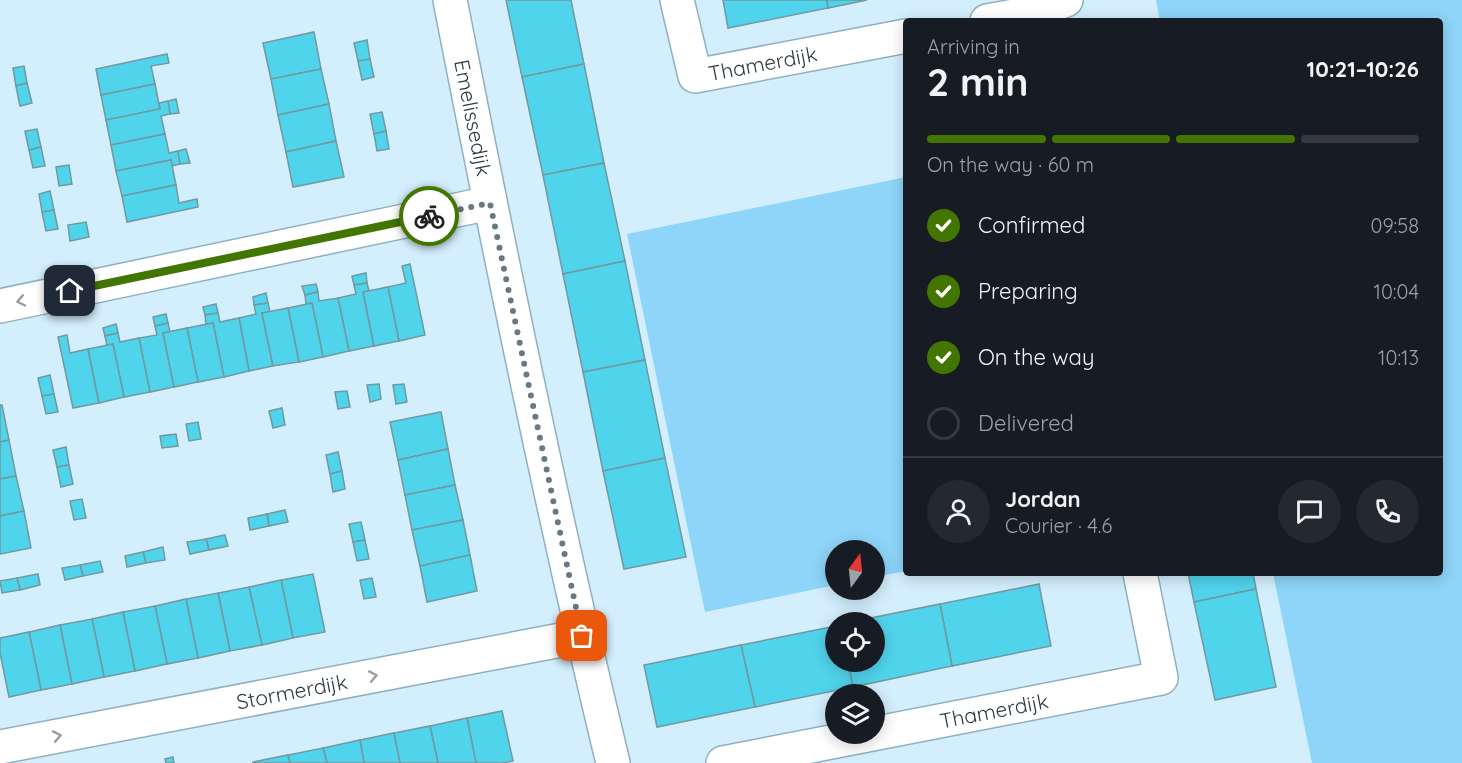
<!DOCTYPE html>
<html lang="en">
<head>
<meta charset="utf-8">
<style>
  body { margin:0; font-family:Quicksand,sans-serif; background:#242831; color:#f1f3f6; height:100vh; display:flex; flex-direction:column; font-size:22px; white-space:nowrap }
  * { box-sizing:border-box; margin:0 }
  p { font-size:20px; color:#9ea1a6 }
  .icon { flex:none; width:33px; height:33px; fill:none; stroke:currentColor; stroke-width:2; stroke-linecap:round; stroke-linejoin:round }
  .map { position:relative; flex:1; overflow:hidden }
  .details { position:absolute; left:903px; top:18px; width:540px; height:558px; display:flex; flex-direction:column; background:#171b24; border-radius:6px; box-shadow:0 3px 15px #0003 }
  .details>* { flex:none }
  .needle { width:39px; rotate:15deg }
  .controls { position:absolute; left:825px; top:540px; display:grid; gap:12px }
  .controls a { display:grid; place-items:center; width:60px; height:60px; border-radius:50%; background:#171b24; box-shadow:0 3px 15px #0003; font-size:30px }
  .pin { position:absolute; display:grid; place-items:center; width:51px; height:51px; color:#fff; margin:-26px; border-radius:12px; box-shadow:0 3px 9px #0006 }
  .courier { position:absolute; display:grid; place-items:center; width:60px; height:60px; margin:-30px; border:4px solid #437600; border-radius:50%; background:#fff; color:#222; box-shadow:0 2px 8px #0007 }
  .headline em { font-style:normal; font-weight:700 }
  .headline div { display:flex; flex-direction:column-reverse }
  .headline { display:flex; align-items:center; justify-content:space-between; height:102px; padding:0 24px }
  h1 { font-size:39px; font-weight:700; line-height:45px }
  .bar { display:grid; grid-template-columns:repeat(4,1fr); gap:9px 6px; align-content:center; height:72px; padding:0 24px }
  .bar i { height:8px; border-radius:4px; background:#363941 }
  .bar .on { background:#437600 }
  .bar p { grid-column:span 4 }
  .line { display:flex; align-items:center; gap:15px; padding:0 24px; border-top:2px solid #363941 }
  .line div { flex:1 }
  .round { display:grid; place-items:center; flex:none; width:63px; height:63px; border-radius:32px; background:#242831 }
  ol { padding:0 24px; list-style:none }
  li { display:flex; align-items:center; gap:18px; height:66px }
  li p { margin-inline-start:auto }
  li .icon { padding:6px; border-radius:50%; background:#437600; color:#fff; stroke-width:4 }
  li:last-child { color:#9ea1a6 }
  li i { width:33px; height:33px; border:3px solid #363941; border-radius:50% }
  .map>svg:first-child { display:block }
</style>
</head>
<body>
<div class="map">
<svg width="1462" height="763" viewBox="0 0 1462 763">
  <rect width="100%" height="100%" fill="#d3eefd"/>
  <!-- green -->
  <g fill="#8ed5f9">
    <path d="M1156,0H1462V763H1312L1273,573H1440V21H1160Z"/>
    <path d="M906,177V571L875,577L874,550H836L835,585L705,612L627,234Z"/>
  </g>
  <!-- building -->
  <g fill="#50d4ec" stroke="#7298a0" stroke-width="1.5">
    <path d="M506,0H571L584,64L522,77Z"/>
    <path d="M723,0H827L828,8L728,28Z"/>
    <path d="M827,0H867L828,8Z"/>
    <path d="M314,32L321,69L271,79L263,43Z"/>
    <path d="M367,40L370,59L358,61L354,43Z"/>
    <path d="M167,54L169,63L151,66L155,84L101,95L96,69Z"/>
    <path d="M370,59L374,77L362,80L358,61Z"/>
    <path d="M584,64L604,163L543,175L522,77Z"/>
    <path d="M24,66L27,83L16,86L13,68Z"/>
    <path d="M321,69L329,104L278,115L271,79Z"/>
    <path d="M27,83L32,103L20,106L16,86Z"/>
    <path d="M155,84L160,109L106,120L101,95Z"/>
    <path d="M176,99L179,113L170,114L168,101Z"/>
    <path d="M168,101L170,114L161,116L165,134L111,145L106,120L160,109L159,103Z"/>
    <path d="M329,104L336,141L286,152L278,115Z"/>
    <path d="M382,112L386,131L374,134L370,114Z"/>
    <path d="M37,129L41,147L29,150L25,131Z"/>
    <path d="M386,131L389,149L377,151L374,134Z"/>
    <path d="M165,134L169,153L178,151L180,164L172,166L171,160L116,171L111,145Z"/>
    <path d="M336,141L344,177L293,187L286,152Z"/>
    <path d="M41,147L45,166L33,168L29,150Z"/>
    <path d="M186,149L190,163L180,164L178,151Z"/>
    <path d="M171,160L176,185L122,196L116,171Z"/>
    <path d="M604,163L625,261L563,274L543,175Z"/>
    <path d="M69,165L72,184L59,186L56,167Z"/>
    <path d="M176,185L179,203L197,199L198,207L127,222L122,196Z"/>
    <path d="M50,191L54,210L42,212L39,194Z"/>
    <path d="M54,210L58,229L46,231L42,212Z"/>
    <path d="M86,222L89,237L70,241L68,225Z"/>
    <path d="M625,261L645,360L583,372L563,274Z"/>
    <path d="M410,264L425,335L399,341L388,287L406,283L402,266Z"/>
    <path d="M366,273L367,283L354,285L352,276Z"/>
    <path d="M367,283L369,291L363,292L374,346L349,351L338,298L356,294L354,285Z"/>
    <path d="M316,284L318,292L305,295L302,286Z"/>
    <path d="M388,287L399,341L374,346L363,292Z"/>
    <path d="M318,292L319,301L338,298L349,351L323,357L312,303L306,304L305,295Z"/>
    <path d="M266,293L268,303L254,305L253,297Z"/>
    <path d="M268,303L270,312L262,313L273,366L249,371L239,318L256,314L254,305Z"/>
    <path d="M312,303L323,357L299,362L288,308Z"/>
    <path d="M216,304L218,313L205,315L203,307Z"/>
    <path d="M288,308L299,362L273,366L262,313Z"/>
    <path d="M218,313L220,322L239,318L249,371L224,377L213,323L206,325L205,315Z"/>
    <path d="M166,314L168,323L155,326L153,317Z"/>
    <path d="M168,323L170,332L163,333L174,387L150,392L139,338L157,335L155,326Z"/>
    <path d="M213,323L224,377L198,382L187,328Z"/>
    <path d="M116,324L118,333L105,336L103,328Z"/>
    <path d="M187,328L198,382L174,387L163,333Z"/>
    <path d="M118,333L120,342L139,338L150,392L124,397L113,344L107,346L105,336Z"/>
    <path d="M67,335L70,353L88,349L99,403L73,408L58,337Z"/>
    <path d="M113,344L124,397L99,403L88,349Z"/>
    <path d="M645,360L665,458L603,471L583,372Z"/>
    <path d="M50,375L54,394L42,396L38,378Z"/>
    <path d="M379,384L381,399L370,402L367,385Z"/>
    <path d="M404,384L407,402L396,404L393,385Z"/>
    <path d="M347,391L350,407L338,409L335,392Z"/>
    <path d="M54,394L58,412L46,414L42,396Z"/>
    <path d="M0,405H2L9,440L0,442Z"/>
    <path d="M282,408L285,425L273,428L269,411Z"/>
    <path d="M441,412L448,449L398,460L390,422Z"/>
    <path d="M198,422L201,439L189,441L186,424Z"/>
    <path d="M176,434L178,446L162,448L160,436Z"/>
    <path d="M9,440L16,476L0,479V442Z"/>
    <path d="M66,447L69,465L57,467L53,450Z"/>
    <path d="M448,449L455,485L405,495L398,460Z"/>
    <path d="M338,452L342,471L330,474L326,455Z"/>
    <path d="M665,458L686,557L624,569L603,471Z"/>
    <path d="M69,465L73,484L61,487L57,467Z"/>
    <path d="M342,471L345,489L333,492L330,474Z"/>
    <path d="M16,476L24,511L0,516V479Z"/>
    <path d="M455,485L463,520L412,530L405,495Z"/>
    <path d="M82,499L86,518L74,520L70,501Z"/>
    <path d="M285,510L288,522L269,526L267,514Z"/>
    <path d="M24,511L31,548L0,554V516Z"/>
    <path d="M267,514L269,526L250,530L248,518Z"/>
    <path d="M463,520L470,555L420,566L412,530Z"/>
    <path d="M361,522L365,540L353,542L349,524Z"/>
    <path d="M225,535L228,546L209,550L206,539Z"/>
    <path d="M206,539L209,550L190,554L187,542Z"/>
    <path d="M365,540L369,559L357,561L353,542Z"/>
    <path d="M163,547L165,560L146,563L143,552Z"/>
    <path d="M143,552L146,563L127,567L125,556Z"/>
    <path d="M470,555L477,591L427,602L420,566Z"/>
    <path d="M100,561L103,572L83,576L80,565Z"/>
    <path d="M80,565L83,576L65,580L62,568Z"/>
    <path d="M1188,573H1253L1256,589L1194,602Z"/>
    <path d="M38,574L40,585L20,590L17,578Z"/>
    <path d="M313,574L325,632L293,638L281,580Z"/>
    <path d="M17,578L20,590L2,593L0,581Z"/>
    <path d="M372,578L376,597L364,599L360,580Z"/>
    <path d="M281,580L293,638L262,645L249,587Z"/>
    <path d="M1039,584L1051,646L952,666L940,604Z"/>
    <path d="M249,587L262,645L230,651L218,593Z"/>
    <path d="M1256,589L1276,687L1215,700L1194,602Z"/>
    <path d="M218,593L230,651L198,658L186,599Z"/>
    <path d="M186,599L198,658L167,664L155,606Z"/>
    <path d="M940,604L952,666L853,687L848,662H874V622H851Z"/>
    <path d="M155,606L167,664L135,671L123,612Z"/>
    <path d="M123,612L135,671L104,677L92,619Z"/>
    <path d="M92,619L104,677L72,684L60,625Z"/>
    <path d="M60,625L72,684L41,690L29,632Z"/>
    <path d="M836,626V662H848L853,687L755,707L741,645Z"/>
    <path d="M29,632L41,690L9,697L0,653V638Z"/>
    <path d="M741,645L755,707L657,727L644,665Z"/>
    <path d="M502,711L513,761L503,763H476L467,718Z"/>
    <path d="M467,718L476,763H438L430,726Z"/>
    <path d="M430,726L438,763H400L394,733Z"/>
    <path d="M394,733L400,763H364L360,740Z"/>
    <path d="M360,740L364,763H327L323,748Z"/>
    <path d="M323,748L327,763H290L288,755Z"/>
    <path d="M288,755L290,763H253V762Z"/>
    <path d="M173,757L174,763H166L165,759Z"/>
  </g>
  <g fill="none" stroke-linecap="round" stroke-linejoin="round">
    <!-- street casing -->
    <g stroke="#90b0c1" stroke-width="36">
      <g id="street">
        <path id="s1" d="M450,0C500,255 552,510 613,763"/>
        <path id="s2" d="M677,0L695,76L906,36"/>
        <path d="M987,21L1031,13L1066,0"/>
        <path d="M0,306L490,203"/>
        <path id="s3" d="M0,747L582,636"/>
        <path id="s4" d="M723,763L1161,678L1140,573"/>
      </g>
    </g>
    <!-- street -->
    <use href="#street" stroke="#fff" stroke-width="33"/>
  </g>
  <!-- one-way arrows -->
  <defs><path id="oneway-chevron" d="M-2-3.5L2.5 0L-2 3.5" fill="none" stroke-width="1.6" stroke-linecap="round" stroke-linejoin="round" transform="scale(1.5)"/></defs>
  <g stroke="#969ca0">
    <use href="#oneway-chevron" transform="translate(21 301) rotate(168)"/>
    <use href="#oneway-chevron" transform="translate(373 676) rotate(-11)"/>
    <use href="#oneway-chevron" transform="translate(57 736) rotate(-11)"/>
  </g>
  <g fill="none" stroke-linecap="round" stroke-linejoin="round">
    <!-- done -->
    <path stroke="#677983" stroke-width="6" stroke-dasharray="0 10.8" d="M429,216L490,203L582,636"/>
    <!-- route -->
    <path stroke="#437600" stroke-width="8" d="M70,291L429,216"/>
  </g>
  <g text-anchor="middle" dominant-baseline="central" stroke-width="5" stroke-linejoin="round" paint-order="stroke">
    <!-- street labels -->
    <g font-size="21" fill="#2d3a41" stroke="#d3eefd">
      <text stroke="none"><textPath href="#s2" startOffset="147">Thamerdijk</textPath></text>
      <text stroke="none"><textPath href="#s1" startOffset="120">Emelissedijk</textPath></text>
      <text stroke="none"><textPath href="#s3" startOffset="297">Stormerdijk</textPath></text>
      <text stroke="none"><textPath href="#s4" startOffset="276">Thamerdijk</textPath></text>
    </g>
  </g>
</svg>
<div class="controls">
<a><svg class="needle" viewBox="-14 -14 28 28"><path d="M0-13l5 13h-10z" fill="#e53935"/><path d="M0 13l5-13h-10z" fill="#9ea1a6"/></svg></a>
<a><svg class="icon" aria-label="locate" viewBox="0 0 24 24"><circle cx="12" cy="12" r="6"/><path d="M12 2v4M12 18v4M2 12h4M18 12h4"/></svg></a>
<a><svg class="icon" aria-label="layers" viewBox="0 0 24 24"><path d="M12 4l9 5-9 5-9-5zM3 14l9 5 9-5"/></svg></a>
</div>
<div class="pin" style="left:582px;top:636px;background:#ea580c"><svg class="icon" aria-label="bag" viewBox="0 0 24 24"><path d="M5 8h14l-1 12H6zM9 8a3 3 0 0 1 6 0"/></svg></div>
<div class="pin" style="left:70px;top:291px;background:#1f2937"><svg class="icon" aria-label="home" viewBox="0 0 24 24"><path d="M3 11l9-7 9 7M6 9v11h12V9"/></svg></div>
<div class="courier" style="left:429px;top:216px"><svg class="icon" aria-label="bike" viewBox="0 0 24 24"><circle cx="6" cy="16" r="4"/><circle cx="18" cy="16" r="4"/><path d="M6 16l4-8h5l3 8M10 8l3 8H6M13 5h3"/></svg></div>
<section class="details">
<div class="headline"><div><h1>2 min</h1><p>Arriving in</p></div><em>10:21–10:26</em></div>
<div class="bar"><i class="on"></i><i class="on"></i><i class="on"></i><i></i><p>On the way · 60 m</p></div>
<ol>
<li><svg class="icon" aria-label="check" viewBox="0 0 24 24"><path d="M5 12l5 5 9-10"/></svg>Confirmed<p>09:58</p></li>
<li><svg class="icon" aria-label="check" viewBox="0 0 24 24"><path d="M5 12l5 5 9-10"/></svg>Preparing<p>10:04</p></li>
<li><svg class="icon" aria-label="check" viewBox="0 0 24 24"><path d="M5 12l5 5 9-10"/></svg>On the way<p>10:13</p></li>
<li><i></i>Delivered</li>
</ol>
<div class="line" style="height:108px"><a class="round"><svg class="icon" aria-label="person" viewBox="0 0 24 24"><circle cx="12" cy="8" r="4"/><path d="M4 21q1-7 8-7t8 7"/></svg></a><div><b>Jordan</b><p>Courier · 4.6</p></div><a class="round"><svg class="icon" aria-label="chat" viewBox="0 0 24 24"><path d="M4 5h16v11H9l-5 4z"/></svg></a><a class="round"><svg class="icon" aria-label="phone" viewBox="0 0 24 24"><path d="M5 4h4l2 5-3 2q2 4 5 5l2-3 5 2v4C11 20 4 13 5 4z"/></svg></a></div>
</section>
</div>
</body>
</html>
